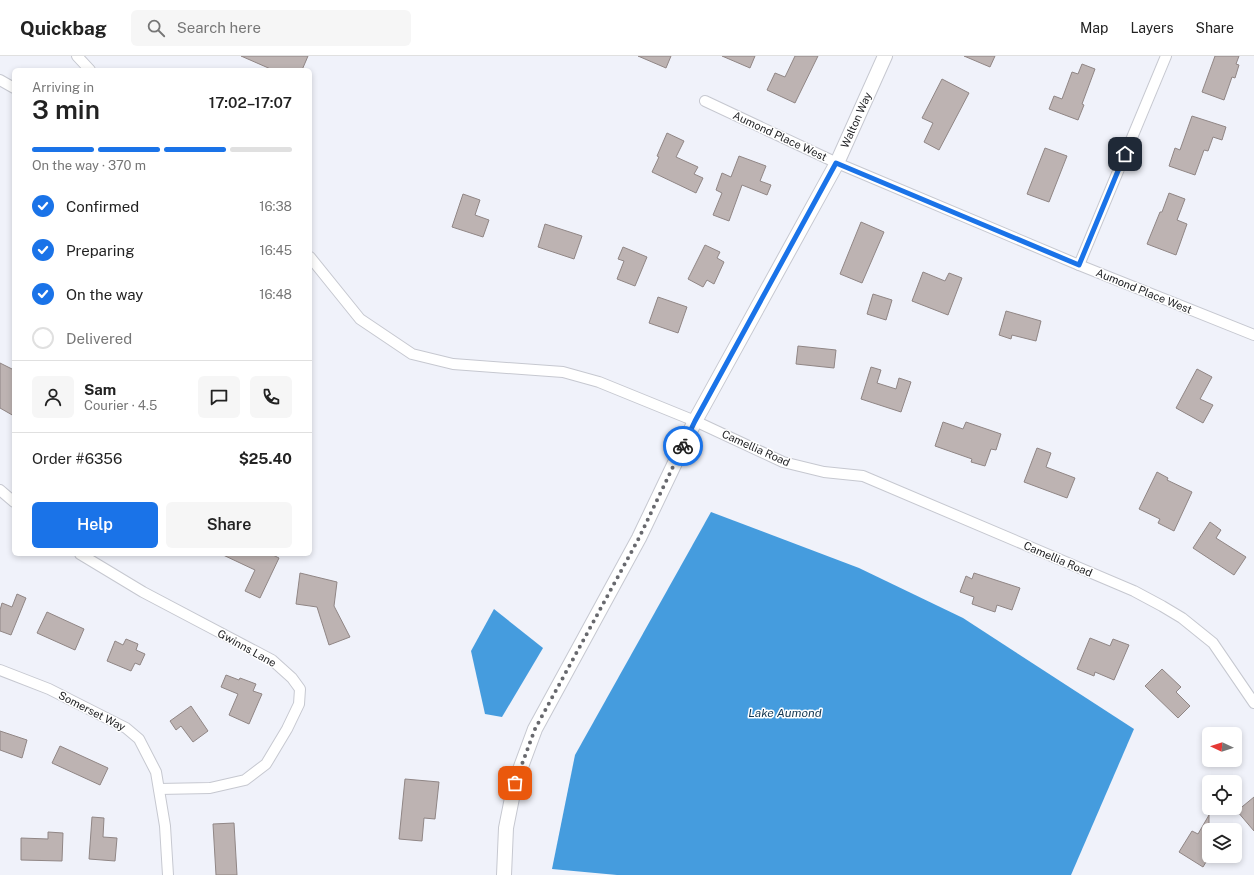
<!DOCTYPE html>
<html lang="en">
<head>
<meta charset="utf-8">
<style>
  body { margin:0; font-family:"Public Sans",sans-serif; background:#f6f6f6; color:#222; height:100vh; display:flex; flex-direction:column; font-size:15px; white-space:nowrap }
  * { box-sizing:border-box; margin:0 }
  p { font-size:13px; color:#767676 }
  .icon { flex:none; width:22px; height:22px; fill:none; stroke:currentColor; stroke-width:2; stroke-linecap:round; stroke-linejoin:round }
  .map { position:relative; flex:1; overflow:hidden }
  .details { position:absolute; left:12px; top:12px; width:300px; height:488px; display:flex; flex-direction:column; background:#fff; border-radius:6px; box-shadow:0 2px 6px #0003 }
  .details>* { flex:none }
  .needle { width:26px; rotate:274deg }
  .controls { position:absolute; left:1202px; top:671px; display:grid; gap:8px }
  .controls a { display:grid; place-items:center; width:40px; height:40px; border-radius:6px; background:#fff; box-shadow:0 2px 6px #0003; font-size:20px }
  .pin { position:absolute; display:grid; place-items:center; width:34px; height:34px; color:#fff; margin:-17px; border-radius:8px; box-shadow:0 2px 6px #0006 }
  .courier { position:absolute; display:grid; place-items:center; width:40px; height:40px; margin:-20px; border:3px solid #1a73e8; border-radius:50%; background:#fff; color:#222; box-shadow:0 1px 5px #0007 }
  .headline em { font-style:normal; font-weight:600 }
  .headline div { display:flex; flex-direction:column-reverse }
  .headline { display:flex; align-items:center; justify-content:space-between; height:68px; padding:0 20px }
  h1 { font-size:26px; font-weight:600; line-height:30px }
  .bar { display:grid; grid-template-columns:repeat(4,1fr); gap:6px 4px; align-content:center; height:48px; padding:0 20px }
  .bar i { height:5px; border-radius:3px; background:#e0e0e0 }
  .bar .active { background:#1a73e8 }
  .bar p { grid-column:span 4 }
  .line { display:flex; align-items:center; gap:10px; padding:0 20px; border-top:1px solid #e0e0e0 }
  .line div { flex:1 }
  .round { display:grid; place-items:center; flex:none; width:42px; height:42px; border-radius:6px; background:#f6f6f6 }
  ol { padding:0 20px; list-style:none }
  li { display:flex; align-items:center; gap:12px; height:44px }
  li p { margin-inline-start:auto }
  li .icon { padding:4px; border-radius:50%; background:#1a73e8; color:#fff; stroke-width:4 }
  li:last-child { color:#767676 }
  li i { width:22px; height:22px; border:2px solid #e0e0e0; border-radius:50% }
  .action { display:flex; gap:8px; margin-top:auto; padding:8px 20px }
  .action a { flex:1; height:46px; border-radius:6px; background:#1a73e8; color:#fff; font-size:16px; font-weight:600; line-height:46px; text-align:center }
  .action a+a { background:#f6f6f6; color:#222 }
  header { display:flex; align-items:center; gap:24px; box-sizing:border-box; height:56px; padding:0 20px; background:#fff; border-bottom:1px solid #e0e0e0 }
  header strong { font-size:19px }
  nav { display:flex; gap:22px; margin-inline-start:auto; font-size:14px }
  .search { width:280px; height:36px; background:#f6f6f6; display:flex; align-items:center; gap:10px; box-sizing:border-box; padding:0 14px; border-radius:6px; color:#767676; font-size:15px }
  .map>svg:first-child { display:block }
</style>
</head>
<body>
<header>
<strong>Quickbag</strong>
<div class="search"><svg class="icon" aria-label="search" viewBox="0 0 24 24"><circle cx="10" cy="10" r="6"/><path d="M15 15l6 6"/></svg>Search here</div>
<nav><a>Map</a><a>Layers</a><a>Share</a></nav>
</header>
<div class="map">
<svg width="1254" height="819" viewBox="0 0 1254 819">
  <rect width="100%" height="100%" fill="#f0f2fa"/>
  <!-- water -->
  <g fill="#459cde">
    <path d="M711,456L859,512L963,562L1134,673L1071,819H617L552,813L575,699Z"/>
    <path d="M494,553L543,592L502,661L485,658L471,595Z"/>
  </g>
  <!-- building -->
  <g fill="#bdb3b2" stroke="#908685">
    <path d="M241,0H308L302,14H273Z"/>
    <path d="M638,0H671L666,12Z"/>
    <path d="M722,0H755L750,12Z"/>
    <path d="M795,0H818L795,47L767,34L775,17L785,21Z"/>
    <path d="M964,0H995L990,11Z"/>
    <path d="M1215,0H1239L1236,8L1239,9L1235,22L1232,21L1224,44L1202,36Z"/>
    <path d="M1082,8L1095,13L1082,48L1084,49L1078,64L1049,53L1054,40L1062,43L1072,16L1078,18Z"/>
    <path d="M942,23L969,37L939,94L924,86L933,67L922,62Z"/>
    <path d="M1192,60L1226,71L1222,84L1213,81L1208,95L1204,94L1195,119L1169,110L1175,92L1180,94Z"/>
    <path d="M667,77L684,85L676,101L698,111L694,118L703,122L696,137L652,116L659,101L657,100Z"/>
    <path d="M1045,92L1067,100L1049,146L1027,138Z"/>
    <path d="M739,100L766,110L760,125L771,129L767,139L742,129L729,165L713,159L722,137L716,134L722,117L731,121Z"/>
    <path d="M1169,137L1185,143L1177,164L1187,168L1176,199L1147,188L1160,156H1162Z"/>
    <path d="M463,138L480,144L475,159L489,164L483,181L452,171Z"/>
    <path d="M861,166L884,176L862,227L840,218Z"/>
    <path d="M545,168L582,180L574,203L538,191Z"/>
    <path d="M705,189L720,196L717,202L724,206L714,228L707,224L703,231L688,223Z"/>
    <path d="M623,191L647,201L635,230L617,223L624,205L618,203Z"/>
    <path d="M923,216L945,225L949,217L962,222L948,259L912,245Z"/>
    <path d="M873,238L892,244L886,264L867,258Z"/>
    <path d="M658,241L687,251L678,277L649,267Z"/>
    <path d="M1006,255L1041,265L1036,285L1012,279L1011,283L999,279Z"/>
    <path d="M798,290L836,294L834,312L796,308Z"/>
    <path d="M0,307L14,314V360L0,352Z"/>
    <path d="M871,311L881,314L877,327L896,333L899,322L911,326L901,356L861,343Z"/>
    <path d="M1197,313L1212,321L1200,343L1213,349L1203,367L1176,352Z"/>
    <path d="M943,366L963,373L966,366L1001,378L996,394L991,393L985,410L971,406L972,403L935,390Z"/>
    <path d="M1037,392L1051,397L1046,411L1075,422L1067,442L1024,426Z"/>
    <path d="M1157,416L1168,422L1167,424L1192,436L1174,475L1158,467L1160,463L1139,453Z"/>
    <path d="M1210,466L1221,474L1216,482L1246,501L1234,519L1193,492Z"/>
    <path d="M221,498H271L279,502L260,542L245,535L255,514Z"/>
    <path d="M300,517L337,526L334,550L350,581L329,589L317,551L296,548Z"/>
    <path d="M974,517L1020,532L1012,554L997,549L995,556L972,548L974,541L960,536L966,520L972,523Z"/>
    <path d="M17,538L26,542L11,579L0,575V554L2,547L12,551Z"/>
    <path d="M47,556L84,573L75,594L37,577Z"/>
    <path d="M1090,582L1110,590L1113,583L1129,589L1114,624L1095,616L1094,620L1077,613Z"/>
    <path d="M126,583L138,588L136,594L145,598L140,609L135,607L131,615L107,605L115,585L123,589Z"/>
    <path d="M1162,613L1181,631L1176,636L1190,650L1178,662L1145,630Z"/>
    <path d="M226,619L239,624L240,622L256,628L253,635L262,638L249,668L229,659L238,638L221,631Z"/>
    <path d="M191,650L208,675L193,686L181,670L176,674L170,665Z"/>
    <path d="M0,675L27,684L22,702L0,694Z"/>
    <path d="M60,690L108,712L100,729L52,707Z"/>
    <path d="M405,723L439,726L435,763L424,762L422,785L399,783Z"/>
    <path d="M1254,741V775L1237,755Z"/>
    <path d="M1209,759V801L1203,811L1179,796L1192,775L1198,778Z"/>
    <path d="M92,761L104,762L103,781L117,782L115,805L89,803Z"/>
    <path d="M234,767L237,819H216L213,768Z"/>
    <path d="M48,776L63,777L62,805L21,804V782L48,783Z"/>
  </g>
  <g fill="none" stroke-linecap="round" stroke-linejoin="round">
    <!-- street casing -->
    <g stroke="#c6c8d0" stroke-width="12">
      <g id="street">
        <path d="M77,0L90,14"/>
        <path d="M0,24L14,32"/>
        <path d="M705,45L837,107L1079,209L1254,279"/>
        <path d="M310,201L360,263L412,298L453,308L563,316L599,326L695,365L783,406L824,416L863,420L1134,535L1162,550L1182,562L1213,587L1254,647"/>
        <path d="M1079,209L1166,0"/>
        <path d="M0,434L14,446"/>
        <path d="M80,498L143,536L272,604L292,622L300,633L299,648L287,673L266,708L245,724L210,732L159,733"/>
        <path d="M0,614L49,633L126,672L139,683L156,716L165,770L168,819"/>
      </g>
    </g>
    <!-- secondary casing -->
    <g stroke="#c6c8d0" stroke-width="16">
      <path id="secondary" d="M504,819L506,772L515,727L535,673L639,482L695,365L837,107L885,0"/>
    </g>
    <!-- street -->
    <use href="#street" stroke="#fff" stroke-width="10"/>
    <!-- secondary -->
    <use href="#secondary" stroke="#fff" stroke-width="14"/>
  </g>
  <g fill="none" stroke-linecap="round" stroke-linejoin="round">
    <!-- done -->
    <path stroke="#68696e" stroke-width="4" stroke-dasharray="0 7.2" d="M515,727L535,673L639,482L683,390"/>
    <!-- route -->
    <path stroke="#1a73e8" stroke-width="5" d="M683,390L695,365L836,107L1079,209L1125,98"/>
  </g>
  <g text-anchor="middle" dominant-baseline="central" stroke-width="3" stroke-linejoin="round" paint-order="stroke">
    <!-- street labels -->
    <g font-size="11" fill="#1e1f22" stroke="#fff">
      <text transform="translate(856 64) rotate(-66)">Walton Way</text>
      <text transform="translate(780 80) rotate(25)">Aumond Place West</text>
      <text transform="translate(1144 235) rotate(22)">Aumond Place West</text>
      <text transform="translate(756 392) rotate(24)">Camellia Road</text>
      <text transform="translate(1058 503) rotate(23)">Camellia Road</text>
      <text transform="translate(247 592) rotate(29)">Gwinns Lane</text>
      <text transform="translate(92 655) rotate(27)">Somerset Way</text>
    </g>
    <!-- water labels -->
    <g font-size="12" font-style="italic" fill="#133752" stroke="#fff">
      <text x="785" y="657">Lake Aumond</text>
    </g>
  </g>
</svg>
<div class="controls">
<a><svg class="needle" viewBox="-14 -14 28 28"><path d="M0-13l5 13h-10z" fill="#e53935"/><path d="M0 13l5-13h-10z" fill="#767676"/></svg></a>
<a><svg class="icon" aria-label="locate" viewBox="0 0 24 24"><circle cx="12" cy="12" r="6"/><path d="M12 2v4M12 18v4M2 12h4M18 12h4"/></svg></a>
<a><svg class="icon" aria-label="layers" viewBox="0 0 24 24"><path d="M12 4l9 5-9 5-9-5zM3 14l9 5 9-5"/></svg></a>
</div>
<div class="pin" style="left:515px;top:727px;background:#ea580c"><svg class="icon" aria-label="bag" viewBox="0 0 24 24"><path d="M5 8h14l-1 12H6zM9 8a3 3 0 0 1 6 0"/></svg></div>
<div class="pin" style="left:1125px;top:98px;background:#1f2937"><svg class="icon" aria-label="home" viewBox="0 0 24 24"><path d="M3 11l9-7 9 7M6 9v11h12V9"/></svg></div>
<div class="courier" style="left:683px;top:390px"><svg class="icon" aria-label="bike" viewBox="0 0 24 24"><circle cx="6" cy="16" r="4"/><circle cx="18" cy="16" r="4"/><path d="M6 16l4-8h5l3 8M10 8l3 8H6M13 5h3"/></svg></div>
<section class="details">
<div class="headline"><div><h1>3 min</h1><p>Arriving in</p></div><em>17:02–17:07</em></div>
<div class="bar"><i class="active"></i><i class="active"></i><i class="active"></i><i></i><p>On the way · 370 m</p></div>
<ol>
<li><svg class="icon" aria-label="check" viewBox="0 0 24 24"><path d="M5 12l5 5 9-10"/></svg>Confirmed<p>16:38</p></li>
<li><svg class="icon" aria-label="check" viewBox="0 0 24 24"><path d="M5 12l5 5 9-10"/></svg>Preparing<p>16:45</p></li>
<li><svg class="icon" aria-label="check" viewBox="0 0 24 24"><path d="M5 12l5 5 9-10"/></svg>On the way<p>16:48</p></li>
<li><i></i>Delivered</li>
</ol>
<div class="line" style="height:72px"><a class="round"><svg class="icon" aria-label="person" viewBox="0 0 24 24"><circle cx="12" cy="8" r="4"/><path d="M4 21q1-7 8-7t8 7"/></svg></a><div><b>Sam</b><p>Courier · 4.5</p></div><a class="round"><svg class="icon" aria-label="chat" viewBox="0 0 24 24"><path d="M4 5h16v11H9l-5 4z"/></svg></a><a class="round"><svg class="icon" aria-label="phone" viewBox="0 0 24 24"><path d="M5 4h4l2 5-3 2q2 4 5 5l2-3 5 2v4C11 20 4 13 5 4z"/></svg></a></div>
<div class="line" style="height:52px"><div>Order #6356</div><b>$25.40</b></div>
<div class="action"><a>Help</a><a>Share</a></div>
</section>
</div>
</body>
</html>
